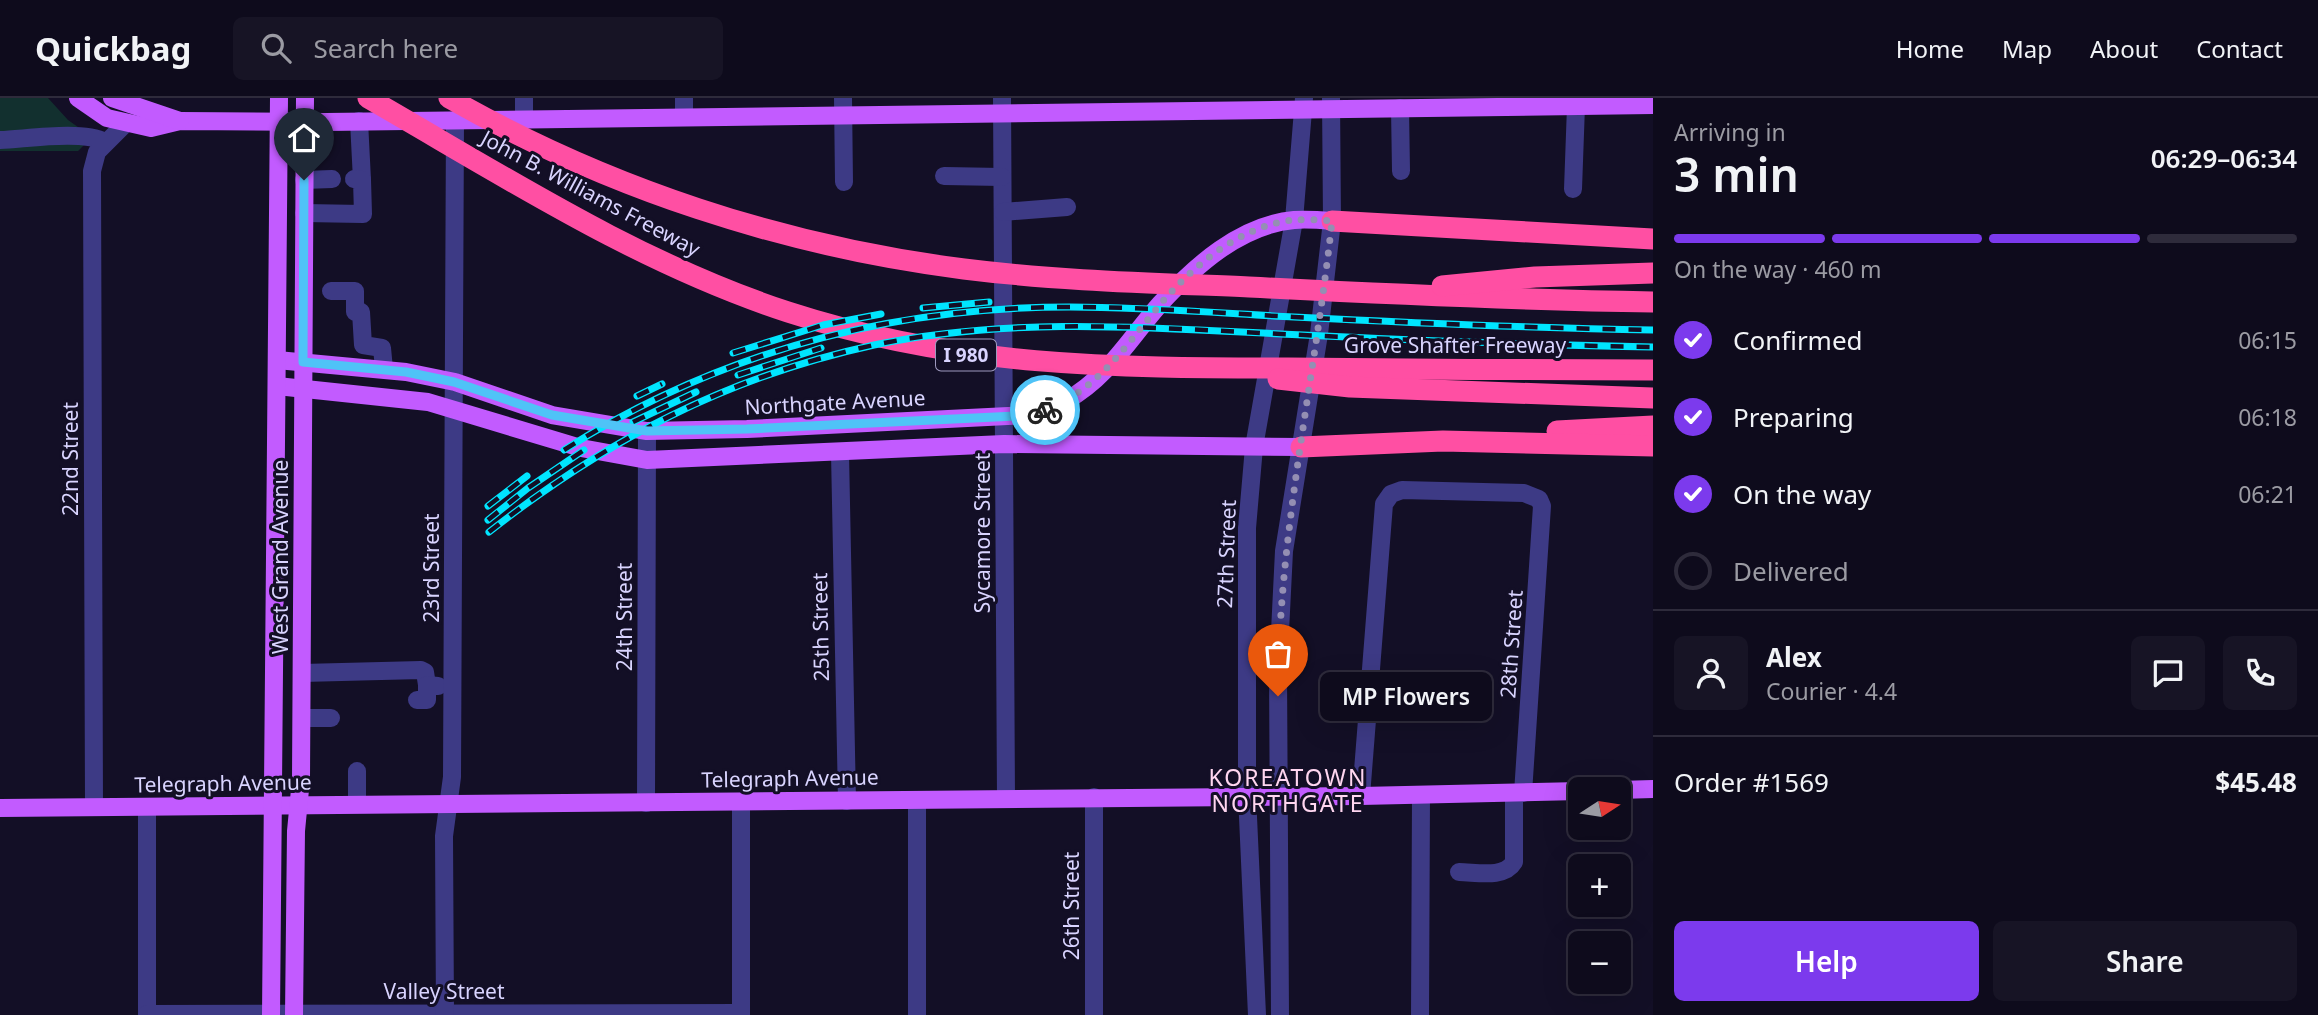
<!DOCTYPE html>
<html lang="en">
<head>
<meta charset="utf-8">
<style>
  body { margin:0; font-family:"Noto Sans",sans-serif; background:#171425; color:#f1f3f6; height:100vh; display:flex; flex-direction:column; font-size:26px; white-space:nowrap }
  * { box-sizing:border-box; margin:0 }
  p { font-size:23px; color:#9b9ba3 }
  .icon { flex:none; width:38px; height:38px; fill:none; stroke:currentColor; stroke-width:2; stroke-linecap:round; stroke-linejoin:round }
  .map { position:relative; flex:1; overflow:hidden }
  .sheet { display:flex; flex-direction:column; background:#0e0b1c; width:665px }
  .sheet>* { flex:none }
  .needle { width:46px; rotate:78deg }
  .buttons { position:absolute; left:1568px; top:679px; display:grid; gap:14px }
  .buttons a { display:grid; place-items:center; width:63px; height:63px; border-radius:10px; background:#0e0b1c; box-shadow:0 7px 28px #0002,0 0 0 2px #2e2b3b; font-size:35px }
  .pin { position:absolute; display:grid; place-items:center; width:60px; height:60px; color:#fff; margin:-72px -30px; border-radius:50% 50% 50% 0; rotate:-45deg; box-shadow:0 0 7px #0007 }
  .pin .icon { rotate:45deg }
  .courier { position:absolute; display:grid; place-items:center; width:70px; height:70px; margin:-35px; border:5px solid #4fc3f7; border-radius:50%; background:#fff; color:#222; box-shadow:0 2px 9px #0007 }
  .bubble { position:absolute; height:49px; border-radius:10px; background:#0e0b1c; box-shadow:0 7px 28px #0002,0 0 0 2px #2e2b3b; font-size:23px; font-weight:600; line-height:49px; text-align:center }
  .summary em { font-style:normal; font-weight:600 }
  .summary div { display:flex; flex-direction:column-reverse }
  .summary { display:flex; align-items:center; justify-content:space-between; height:119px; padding:0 21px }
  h1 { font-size:46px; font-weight:600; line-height:52px }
  .bar { display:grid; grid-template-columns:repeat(4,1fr); gap:10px 7px; align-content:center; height:84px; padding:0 21px }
  .bar i { height:9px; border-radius:5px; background:#2e2b3b }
  .bar .on { background:#7c3aed }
  .bar p { grid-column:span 4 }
  .line { display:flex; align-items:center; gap:18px; padding:0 21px; border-top:2px solid #2e2b3b }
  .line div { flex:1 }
  .round { display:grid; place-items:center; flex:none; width:74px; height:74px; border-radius:10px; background:#171425 }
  ol { padding:0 21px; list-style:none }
  li { display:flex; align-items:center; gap:21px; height:77px }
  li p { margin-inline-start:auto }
  li .icon { padding:7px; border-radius:50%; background:#7c3aed; color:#fff; stroke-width:4 }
  li:last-child { color:#9b9ba3 }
  li i { width:38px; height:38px; border:4px solid #2e2b3b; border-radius:50% }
  .action { display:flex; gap:14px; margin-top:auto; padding:14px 21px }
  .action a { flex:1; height:80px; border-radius:10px; background:#7c3aed; color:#fff; font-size:28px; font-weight:600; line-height:80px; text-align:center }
  .action a+a { background:#171425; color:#f1f3f6 }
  header { display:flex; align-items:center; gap:42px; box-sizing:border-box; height:98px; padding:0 35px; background:#0e0b1c; border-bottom:2px solid #2e2b3b }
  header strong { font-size:33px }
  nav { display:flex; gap:38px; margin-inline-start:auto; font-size:24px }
  .search { width:490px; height:63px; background:#171425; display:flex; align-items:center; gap:18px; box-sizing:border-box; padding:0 24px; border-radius:10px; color:#9b9ba3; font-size:26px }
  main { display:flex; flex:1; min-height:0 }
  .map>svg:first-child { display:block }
</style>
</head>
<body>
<header>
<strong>Quickbag</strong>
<div class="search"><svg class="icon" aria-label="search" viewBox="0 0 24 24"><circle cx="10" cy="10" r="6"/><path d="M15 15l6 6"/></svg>Search here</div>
<nav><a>Home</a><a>Map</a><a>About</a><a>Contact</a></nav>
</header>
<main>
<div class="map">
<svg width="1653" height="917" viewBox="0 0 1653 917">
  <rect width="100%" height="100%" fill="#130f26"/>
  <!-- green -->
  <path fill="#12302f" d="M0,0H48L68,22L92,39L78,53H0Z"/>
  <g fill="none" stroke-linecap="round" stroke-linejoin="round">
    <!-- minor -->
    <g stroke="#3d3a85" stroke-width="18">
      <path d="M524,0V21"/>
      <path d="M843,0L844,84"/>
      <path d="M1002,0L1006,701"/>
      <path d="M1400,10L1401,73"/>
      <path d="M684,19V0"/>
      <path d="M359,23L362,82"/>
      <path d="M0,42C27,41 82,32 105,44"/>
      <path d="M944,78L1002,79"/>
      <path d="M304,82L332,81"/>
      <path d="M1573,91L1576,8"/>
      <path d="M1003,114L1067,109"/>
      <path d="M304,115L363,116L362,82L354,81"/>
      <path d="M331,193H355V214H361L363,247L382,250L384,271"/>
      <path d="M840,355L847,703"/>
      <path d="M302,575L421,572L425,574L427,587"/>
      <path d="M417,602H427V587L438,588"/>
      <path d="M302,620H331"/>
      <path d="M357,673V706"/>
      <path d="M1361,698L1384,406L1391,396L1402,392L1524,395L1539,401L1542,408L1523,695"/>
      <path d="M917,702V917"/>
      <path d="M646,705L647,333"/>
      <path d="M94,709L92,73L97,54L125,26"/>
      <path d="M147,709V917"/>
      <path d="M1459,774C1476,774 1504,781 1514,764V695"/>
      <path d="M147,916L741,915"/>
      <path d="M445,917L444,738L452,679L455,22"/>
      <path d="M741,917V704"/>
      <path d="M1094,917V699"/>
      <path d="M1257,917L1247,697V430L1254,349L1294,122L1304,0"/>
      <path d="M1280,917L1278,574L1284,453L1319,236L1332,123L1331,0"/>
      <path d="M1420,917L1421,697"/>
    </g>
    <!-- major -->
    <g stroke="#c25bff" stroke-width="18">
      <path d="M78,0L107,20L151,30L180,23L326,24L1653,7"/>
      <path d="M112,0L180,23"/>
      <path d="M277,262L406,274L455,284L552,317L647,333L747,331L1027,317C1040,313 1055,310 1067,302C1108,279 1130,240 1160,206C1195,168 1240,127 1294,122C1306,121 1320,122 1332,123"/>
      <path d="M277,288L428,304L581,350L647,362L1004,346L1301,349"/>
      <path d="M1619,692L1653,691"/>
      <path d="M0,710L1361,698L1580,693"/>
      <path d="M271,917L279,0"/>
      <path d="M294,917L296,733L301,681L305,0"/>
    </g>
    <!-- highway -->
    <g stroke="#ff4fa3" stroke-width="21">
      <path d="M368,0C504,78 638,165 788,214C957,269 1113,270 1288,270C1410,271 1531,272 1653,272"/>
      <path d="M449,0C607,90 783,148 964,171C1059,183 1154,185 1249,189C1384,196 1518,202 1653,204"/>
      <path d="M1332,123L1653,141"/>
      <path d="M1442,188L1535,179L1653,175"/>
      <path d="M1278,281L1350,289L1653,300"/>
      <path d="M1557,333L1653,328"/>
      <path d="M1301,349L1443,343L1653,348"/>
    </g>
    <!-- rail casing -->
    <g stroke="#00e5ff" stroke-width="7">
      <g id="rail">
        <path d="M923,210L989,204"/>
        <path d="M733,255L823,227L881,216"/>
        <path d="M738,277L821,250"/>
        <path d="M637,298L662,286"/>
        <path d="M633,324L696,294"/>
        <path d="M564,352C718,255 888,209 1070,209C1145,209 1219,215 1294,219C1414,225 1533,230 1653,232"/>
        <path d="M488,408L527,378"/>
        <path d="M488,422L528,390L584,352"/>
        <path d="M489,434C606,342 727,279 874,247C1008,219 1146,229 1281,236C1405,242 1529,247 1653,249"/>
      </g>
    </g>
    <!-- rail -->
    <use href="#rail" stroke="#130f26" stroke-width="4.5" stroke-dasharray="13" stroke-linecap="butt"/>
  </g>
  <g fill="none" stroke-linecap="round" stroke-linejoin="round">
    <!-- done -->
    <path stroke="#948fb3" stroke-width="7" stroke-dasharray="0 12.6" d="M1045,312C1096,293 1125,249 1158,209C1191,169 1241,127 1294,122C1306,121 1320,122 1332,123C1315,281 1278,438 1278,598"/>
    <!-- route -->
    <path stroke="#4fc3f7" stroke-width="9" d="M304,82L303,264L406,274L454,284L552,317L647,333L747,331L1016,318L1045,312"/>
  </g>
  <g text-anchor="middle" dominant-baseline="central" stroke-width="6" stroke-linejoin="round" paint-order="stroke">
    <!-- shield labels -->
    <rect fill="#130f26" stroke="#9e99be" stroke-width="2" x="936" y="241.5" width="60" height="31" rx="5"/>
    <g font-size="19" font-weight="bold" fill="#d9d4ff">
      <text x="966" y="257">I 980</text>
    </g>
    <!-- street labels -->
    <g font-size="21" fill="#d9d4ff" stroke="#130f26">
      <text transform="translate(591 95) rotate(28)">John B. Williams Freeway</text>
      <text x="1455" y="247">Grove Shafter Freeway</text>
      <text transform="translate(835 304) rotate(-3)">Northgate Avenue</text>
      <text transform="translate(70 361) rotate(-90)">22nd Street</text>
      <text transform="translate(982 435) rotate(-90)">Sycamore Street</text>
      <text transform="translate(1226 456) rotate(-88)">27th Street</text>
      <text transform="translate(280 459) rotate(-90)">West Grand Avenue</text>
      <text transform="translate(431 470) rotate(-90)">23rd Street</text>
      <text transform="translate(624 519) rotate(-90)">24th Street</text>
      <text transform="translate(820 529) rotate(-91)">25th Street</text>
      <text transform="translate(1511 546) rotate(-86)">28th Street</text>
      <text transform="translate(790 680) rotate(-1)">Telegraph Avenue</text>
      <text transform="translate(223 685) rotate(-1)">Telegraph Avenue</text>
      <text transform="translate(1071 808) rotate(-90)">26th Street</text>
      <text x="444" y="893">Valley Street</text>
    </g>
    <!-- neighbourhood labels -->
    <g font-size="23" letter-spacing="2" fill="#ffd6f0" stroke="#130f26">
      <text x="1288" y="679">KOREATOWN<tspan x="1288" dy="26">NORTHGATE</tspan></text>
    </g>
  </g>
</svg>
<div class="buttons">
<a><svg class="needle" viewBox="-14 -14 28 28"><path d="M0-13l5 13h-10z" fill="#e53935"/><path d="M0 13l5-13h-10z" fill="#9b9ba3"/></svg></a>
<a>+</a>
<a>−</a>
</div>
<div class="pin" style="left:1278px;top:598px;background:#ea580c"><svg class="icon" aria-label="bag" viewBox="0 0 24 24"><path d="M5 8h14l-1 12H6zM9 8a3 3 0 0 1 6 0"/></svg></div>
<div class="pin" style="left:304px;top:82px;background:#1f2937"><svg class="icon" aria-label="home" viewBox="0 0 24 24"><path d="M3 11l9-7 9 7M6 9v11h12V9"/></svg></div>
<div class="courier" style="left:1045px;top:312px"><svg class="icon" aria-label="bike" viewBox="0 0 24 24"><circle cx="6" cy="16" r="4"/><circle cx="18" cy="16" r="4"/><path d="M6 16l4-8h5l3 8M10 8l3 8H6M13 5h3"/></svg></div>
<div class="bubble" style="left:1320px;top:574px;width:172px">MP Flowers</div>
</div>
<section class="sheet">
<div class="summary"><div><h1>3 min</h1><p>Arriving in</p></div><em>06:29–06:34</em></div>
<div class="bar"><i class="on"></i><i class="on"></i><i class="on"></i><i></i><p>On the way · 460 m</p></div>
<ol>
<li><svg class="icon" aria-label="check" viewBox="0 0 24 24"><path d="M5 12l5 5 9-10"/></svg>Confirmed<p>06:15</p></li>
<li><svg class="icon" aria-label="check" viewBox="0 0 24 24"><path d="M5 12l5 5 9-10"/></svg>Preparing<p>06:18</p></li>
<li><svg class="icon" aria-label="check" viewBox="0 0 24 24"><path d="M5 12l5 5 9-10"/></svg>On the way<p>06:21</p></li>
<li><i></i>Delivered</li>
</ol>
<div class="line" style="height:126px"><a class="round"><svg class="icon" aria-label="person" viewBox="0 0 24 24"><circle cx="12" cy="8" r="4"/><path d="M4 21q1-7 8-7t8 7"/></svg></a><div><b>Alex</b><p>Courier · 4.4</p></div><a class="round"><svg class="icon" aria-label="chat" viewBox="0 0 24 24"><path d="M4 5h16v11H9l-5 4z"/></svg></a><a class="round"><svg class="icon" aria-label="phone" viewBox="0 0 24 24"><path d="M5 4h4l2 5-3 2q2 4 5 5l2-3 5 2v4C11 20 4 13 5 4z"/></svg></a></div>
<div class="line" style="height:91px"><div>Order #1569</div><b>$45.48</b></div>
<div class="action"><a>Help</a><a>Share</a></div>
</section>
</main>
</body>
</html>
